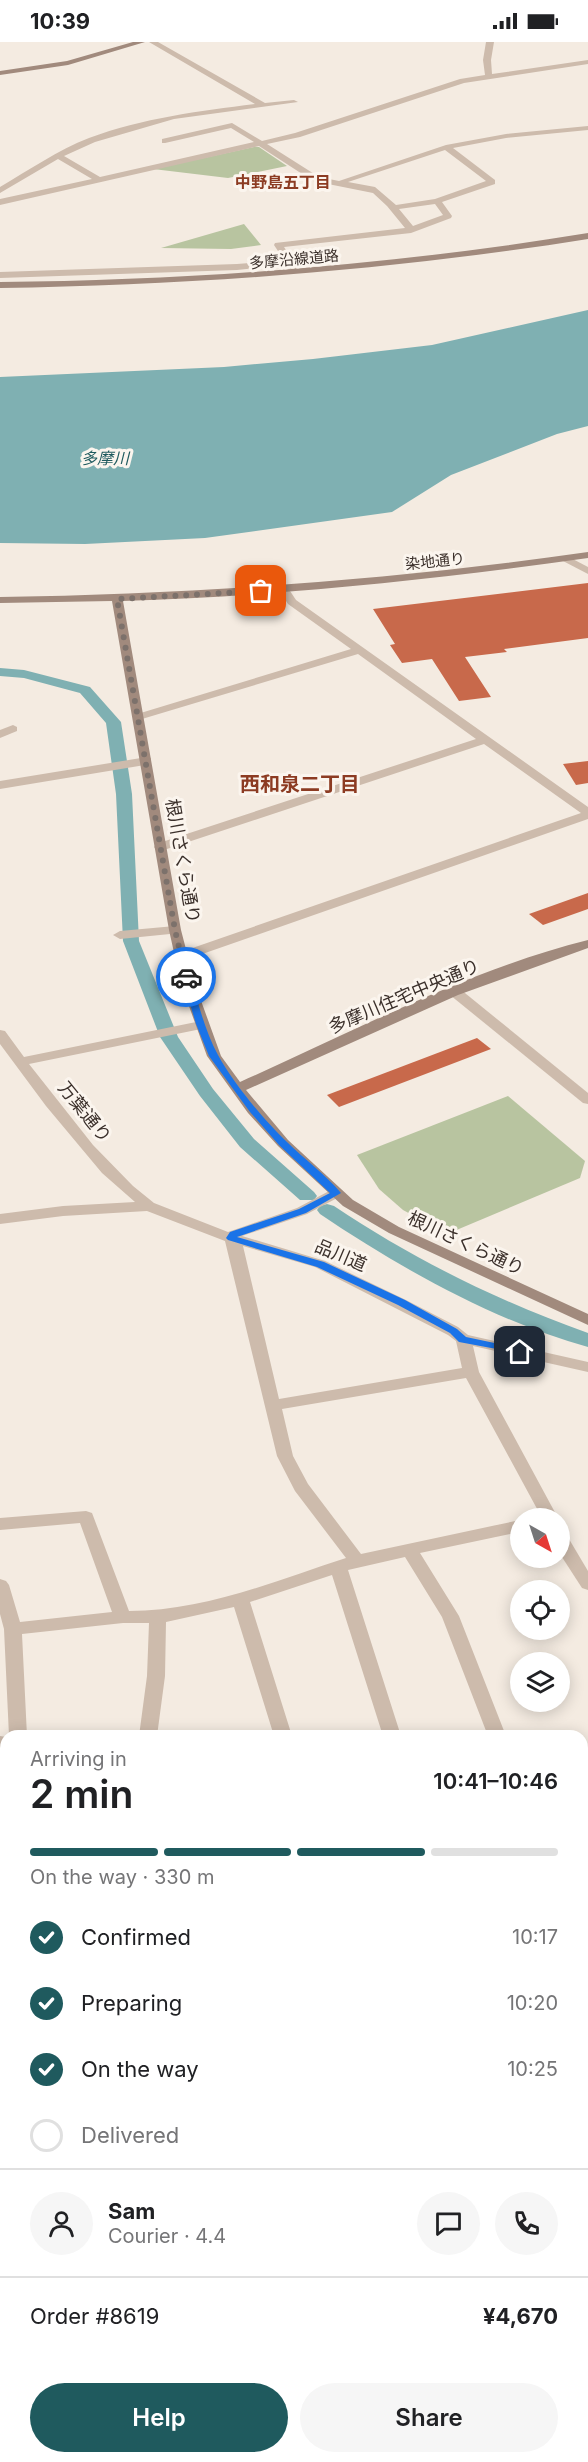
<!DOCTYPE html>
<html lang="en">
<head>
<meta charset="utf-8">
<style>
  body { margin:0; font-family:Inter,"Noto Sans JP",sans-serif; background:#f6f6f6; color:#202124; height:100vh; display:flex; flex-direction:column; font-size:22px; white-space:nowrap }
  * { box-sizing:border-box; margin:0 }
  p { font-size:20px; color:#757577 }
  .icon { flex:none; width:33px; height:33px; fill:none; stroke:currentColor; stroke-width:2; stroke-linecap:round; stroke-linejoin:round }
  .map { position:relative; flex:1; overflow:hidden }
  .details { position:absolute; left:0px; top:1688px; width:588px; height:734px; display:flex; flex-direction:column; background:#fff; border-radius:18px 18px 0 0; box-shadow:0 3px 15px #0003 }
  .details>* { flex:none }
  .needle { width:39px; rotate:141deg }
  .tools { position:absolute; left:510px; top:1466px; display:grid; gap:12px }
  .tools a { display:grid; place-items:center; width:60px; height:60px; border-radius:50%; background:#fff; box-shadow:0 3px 15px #0003; font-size:30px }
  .pin { position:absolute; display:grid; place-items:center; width:51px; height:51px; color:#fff; margin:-26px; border-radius:12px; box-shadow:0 3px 9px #0006 }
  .courier { position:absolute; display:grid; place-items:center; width:60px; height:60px; margin:-30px; border:4px solid #1a73e8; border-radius:50%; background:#fff; color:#222; box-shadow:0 2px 8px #0007 }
  .summary em { font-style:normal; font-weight:600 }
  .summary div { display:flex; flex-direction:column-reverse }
  .summary { display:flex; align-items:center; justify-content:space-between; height:102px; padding:0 30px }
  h1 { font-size:39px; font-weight:600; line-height:45px }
  .bar { display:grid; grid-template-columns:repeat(4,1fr); gap:9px 6px; align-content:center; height:72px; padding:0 30px }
  .bar i { height:8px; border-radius:4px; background:#e0e0e0 }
  .bar .current { background:#1f5a5e }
  .bar p { grid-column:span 4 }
  .line { display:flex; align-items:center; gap:15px; padding:0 30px; border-top:2px solid #e0e0e0 }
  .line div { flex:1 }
  .round { display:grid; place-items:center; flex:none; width:63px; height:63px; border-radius:32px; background:#f6f6f6 }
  ol { padding:0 30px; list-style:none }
  li { display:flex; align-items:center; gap:18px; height:66px }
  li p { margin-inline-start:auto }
  li .icon { padding:6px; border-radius:50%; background:#1f5a5e; color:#fff; stroke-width:4 }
  li:last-child { color:#757577 }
  li i { width:33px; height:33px; border:3px solid #e0e0e0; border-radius:50% }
  .button { display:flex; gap:12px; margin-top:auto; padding:12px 30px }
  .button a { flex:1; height:69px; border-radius:36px; background:#1f5a5e; color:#fff; font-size:24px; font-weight:600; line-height:69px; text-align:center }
  .button a+a { background:#f6f6f6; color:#202124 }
  .status { display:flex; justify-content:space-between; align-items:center; height:42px; padding:0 30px; background:#fff; direction:ltr }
  .status svg { height:16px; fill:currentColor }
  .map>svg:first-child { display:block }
</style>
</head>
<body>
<div class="status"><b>10:39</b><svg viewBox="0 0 49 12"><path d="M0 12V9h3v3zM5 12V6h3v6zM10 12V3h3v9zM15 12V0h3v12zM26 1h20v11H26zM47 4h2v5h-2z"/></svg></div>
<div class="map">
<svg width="588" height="2420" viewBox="0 0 588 2420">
  <rect width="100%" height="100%" fill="#f4ebe1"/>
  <!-- green -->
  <g fill="#b8c4a0">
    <path d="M254,105H259L287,124L228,136L153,127Z"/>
    <path d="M244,182L261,203L231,207L161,206Z"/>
    <path d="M508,1054L585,1119L580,1136L447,1192L403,1168L379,1147L357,1113Z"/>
  </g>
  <!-- water -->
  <path fill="#7fb0b2" d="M588,268V384L557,392L451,433L392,470L205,496L85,502L0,501V335L224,325L313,317L432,303Z"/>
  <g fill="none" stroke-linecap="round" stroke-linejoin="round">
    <!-- canal -->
    <g fill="#7fb0b2" fill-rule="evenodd">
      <path d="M0,626L24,628L90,645L121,680L132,752L139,899L178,995L213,1047L254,1097L314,1150L317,1154L314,1158H300L240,1105L200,1054L160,995L123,899L116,752L106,681L80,651L24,636L0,634Z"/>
      <path d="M327,1162L334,1164C413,1217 498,1259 588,1291V1305C494,1279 400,1226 320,1172L317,1168L320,1164Z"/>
    </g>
  </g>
  <!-- building -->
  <g fill="#c8694b">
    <path d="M588,541V596L504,607L507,610L465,615L491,655L459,659L432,617L402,621L390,603L395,602L373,567Z"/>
    <path d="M588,719V741L576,743L563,722Z"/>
    <path d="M588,851V867L543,883L529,872Z"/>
    <path d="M477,996L491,1007L339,1065L327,1053Z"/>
  </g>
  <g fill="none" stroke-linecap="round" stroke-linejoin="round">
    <!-- street -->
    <g fill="#cdbbac" fill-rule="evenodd">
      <path d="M149,0H158L265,61L294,58L298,60L174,77L95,100L64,114L100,135L254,100L231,86L165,101H162V97L232,81L262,99L295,91L460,37L485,33L483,18L486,0H494L491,18L492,32L588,18V22L464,41L300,95L267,102L319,135L339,139L446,103L506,92L588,84V88L506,96L453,106L495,138V142L442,160L452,174L451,176L411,191L284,205L298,226L297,228H291L287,223L237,228L0,236V230L237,222L284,218L274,203L275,201L405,186L387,164L373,151L313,139L259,104L0,163V157L92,137L58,117L0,151V145C29,128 58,108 89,96C143,76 199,69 255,62ZM445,108L486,139L435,157L396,163L375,145L348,140ZM435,162L443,173L413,184L399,167Z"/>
      <path d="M567,514L588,525V532L563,519L562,517Z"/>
      <path d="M284,545L288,546L296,558L588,765V777L188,917H178L176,914L178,911L581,771L484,702L164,808H156L154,805L156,802L476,697L358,612L142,677H134V673L351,607L288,562L279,548Z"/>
      <path d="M13,683L17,685V689L0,696V688Z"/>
      <path d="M147,715L151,716V722L0,747V739Z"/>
      <path d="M175,884L181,888L180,891L120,897L113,893L120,889Z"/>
      <path d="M455,946L460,947L588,1051V1062L583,1061L450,953L448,950L450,947Z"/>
      <path d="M201,979L206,980L208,983L206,986L29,1022L93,1103L133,1144L154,1161L228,1190L297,1166L331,1148H341L343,1151L341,1154L307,1172L242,1194L325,1219L406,1258L458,1285L468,1293L588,1320V1330L473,1304L479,1330L558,1476H542L466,1336L282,1367L293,1414L308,1442L361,1512L520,1478V1490L420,1511L459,1574L506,1694H488L442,1575L405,1515L348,1528L401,1694H383L332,1533L250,1560L292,1694H274L234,1565L166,1580L165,1634L157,1694H139L147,1634L149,1581H123L22,1592L27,1694H9L4,1587L0,1572V1537L6,1539L9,1543L20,1580L112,1570L80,1481L0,1488V1476L86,1469L92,1471L129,1569C204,1569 275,1539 346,1516L295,1449L277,1414L225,1199L147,1169L63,1174L0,1182V1172L63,1164L135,1160L102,1131L46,1064L0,1002V988L5,989L24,1015ZM243,1204L315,1225L448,1293L456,1299L462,1326L279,1357Z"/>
      <path d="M560,1490L566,1492L588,1529V1548L582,1546L560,1512Z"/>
      <path d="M0,1694L6,1695V1709L0,1708Z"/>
      <path d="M6,1767V1860L0,1858V1769Z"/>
      <path d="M582,1883L588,1885V1911L582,1909Z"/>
      <path d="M6,1938V1985L0,1987V1940Z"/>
      <path d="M582,2007L588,2009V2036L582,2034Z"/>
      <path d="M493,2415H517L519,2420H495Z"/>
    </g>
    <!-- secondary -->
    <g fill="#a18a7d" fill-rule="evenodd">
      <path d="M133,0H145L68,23L0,33V29L67,19Z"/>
      <path d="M588,191V197C393,228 198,243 0,246V240C198,238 393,223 588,191Z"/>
      <path d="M588,510V516C434,538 279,554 123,559L181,888L195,942L221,1014L240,1040C352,990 468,928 588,898V906L458,953L246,1048L288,1098L353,1158L399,1185L588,1272V1283L389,1191L343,1164L278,1104L248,1071L207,1014L181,942L169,888L112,559L0,561V555C197,552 393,538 588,510Z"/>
    </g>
    <!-- primary -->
    <g fill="#7d675c" fill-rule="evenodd">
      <path d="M0,2005L6,2006V2022L0,2021Z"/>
      <rect x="582" y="2146" width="6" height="18"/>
    </g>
  </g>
  <!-- route -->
  <path fill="#1a73e8" d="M186,932L191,935C198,961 205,989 218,1013C233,1041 264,1078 287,1100C304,1117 325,1132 341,1151L306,1171L237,1195L324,1220L405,1258L457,1287L466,1295L523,1307V1312L459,1300L450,1291L398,1263L317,1225L228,1198L226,1196L230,1190L299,1167L330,1151L279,1103L250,1070L209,1014L196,982L182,935Z"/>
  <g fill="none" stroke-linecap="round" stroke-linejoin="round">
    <!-- done -->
    <path stroke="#7c716b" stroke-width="6" stroke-dasharray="0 10.8" d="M186,935L175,888L117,557L261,549"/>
  </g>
  <g text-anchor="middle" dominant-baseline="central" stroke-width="6" stroke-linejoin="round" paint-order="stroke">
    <!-- far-street labels -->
    <g font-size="15" fill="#3b302b" stroke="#fbf5ee">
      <text transform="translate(294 217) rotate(-5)">多摩沿線道路</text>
      <text transform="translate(435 519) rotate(-6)">染地通り</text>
    </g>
    <!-- far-neighbourhood labels -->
    <g font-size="16" font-weight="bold" fill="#8c3b22" stroke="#fbf5ee">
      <text x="283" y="140">中野島五丁目</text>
    </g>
    <!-- far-water labels -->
    <g font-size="16" font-style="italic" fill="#1f5a5e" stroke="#fbf5ee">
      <text x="105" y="416">多摩川</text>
    </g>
    <!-- street labels -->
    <g font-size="18" fill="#3b302b" stroke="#fbf5ee">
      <text transform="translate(183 819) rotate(80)">根川さくら通り</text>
      <text transform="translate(404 954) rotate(-23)">多摩川住宅中央通り</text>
      <text transform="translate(85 1070) rotate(51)">万葉通り</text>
      <text transform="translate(466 1201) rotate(25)">根川さくら通り</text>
      <text transform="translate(341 1213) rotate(23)">品川道</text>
    </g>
    <!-- neighbourhood labels -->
    <g font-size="20" font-weight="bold" fill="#8c3b22" stroke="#fbf5ee">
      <text x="300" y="742">西和泉二丁目</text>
    </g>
  </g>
</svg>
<div class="tools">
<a><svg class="needle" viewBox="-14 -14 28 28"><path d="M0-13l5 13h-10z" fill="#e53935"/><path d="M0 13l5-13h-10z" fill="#757577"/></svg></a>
<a><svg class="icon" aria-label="locate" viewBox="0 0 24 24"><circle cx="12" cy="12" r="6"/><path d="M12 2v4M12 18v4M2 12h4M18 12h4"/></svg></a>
<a><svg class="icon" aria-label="layers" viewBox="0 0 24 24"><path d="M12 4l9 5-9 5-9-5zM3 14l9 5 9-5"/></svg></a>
</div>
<div class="pin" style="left:261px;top:549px;background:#ea580c"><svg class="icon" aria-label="bag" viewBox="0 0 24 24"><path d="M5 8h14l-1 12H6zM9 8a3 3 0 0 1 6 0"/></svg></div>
<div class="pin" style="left:520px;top:1310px;background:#1f2937"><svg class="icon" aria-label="home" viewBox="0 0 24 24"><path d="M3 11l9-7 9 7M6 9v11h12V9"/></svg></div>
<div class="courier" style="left:186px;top:935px"><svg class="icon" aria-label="car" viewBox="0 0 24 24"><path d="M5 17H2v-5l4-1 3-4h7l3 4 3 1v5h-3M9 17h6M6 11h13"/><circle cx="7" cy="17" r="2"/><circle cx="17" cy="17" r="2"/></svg></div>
<section class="details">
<div class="summary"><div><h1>2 min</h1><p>Arriving in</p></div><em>10:41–10:46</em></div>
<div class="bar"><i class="current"></i><i class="current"></i><i class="current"></i><i></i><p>On the way · 330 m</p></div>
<ol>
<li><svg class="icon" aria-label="check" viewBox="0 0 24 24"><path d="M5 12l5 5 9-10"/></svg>Confirmed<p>10:17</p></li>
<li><svg class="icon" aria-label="check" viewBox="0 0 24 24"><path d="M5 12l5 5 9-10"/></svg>Preparing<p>10:20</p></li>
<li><svg class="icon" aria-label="check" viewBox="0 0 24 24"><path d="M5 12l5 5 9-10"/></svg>On the way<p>10:25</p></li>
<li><i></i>Delivered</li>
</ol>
<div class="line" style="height:108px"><a class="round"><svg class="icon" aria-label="person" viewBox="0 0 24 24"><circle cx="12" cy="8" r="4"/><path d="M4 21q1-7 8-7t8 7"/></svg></a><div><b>Sam</b><p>Courier · 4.4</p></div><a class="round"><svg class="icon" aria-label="chat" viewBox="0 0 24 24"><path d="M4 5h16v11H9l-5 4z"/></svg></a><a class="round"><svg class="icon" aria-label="phone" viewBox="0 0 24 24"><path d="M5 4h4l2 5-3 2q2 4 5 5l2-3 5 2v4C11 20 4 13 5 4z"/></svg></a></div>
<div class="line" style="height:78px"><div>Order #8619</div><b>¥4,670</b></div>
<div class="button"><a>Help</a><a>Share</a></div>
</section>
</div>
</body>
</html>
